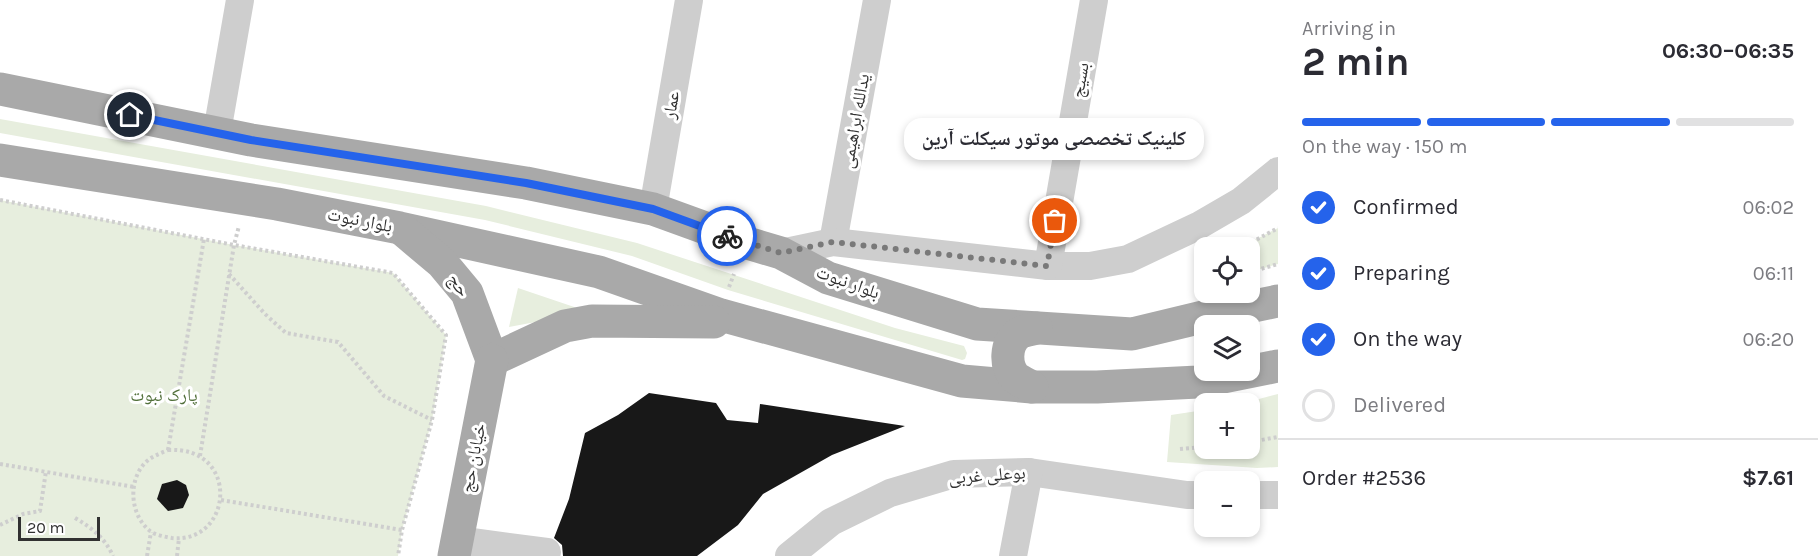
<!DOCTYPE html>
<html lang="en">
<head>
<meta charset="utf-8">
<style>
  body { margin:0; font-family:Karla,"Noto Naskh Arabic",sans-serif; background:#f2f2f3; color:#2b2b33; height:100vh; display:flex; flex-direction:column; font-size:22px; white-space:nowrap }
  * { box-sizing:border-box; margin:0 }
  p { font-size:20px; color:#7c7c81 }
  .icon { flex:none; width:33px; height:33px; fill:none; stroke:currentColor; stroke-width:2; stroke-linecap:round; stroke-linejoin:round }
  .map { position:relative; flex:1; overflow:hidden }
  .details { display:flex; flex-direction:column; background:#fff; width:540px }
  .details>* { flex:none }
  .fabs { position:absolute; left:1194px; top:237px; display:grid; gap:12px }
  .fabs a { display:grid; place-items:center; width:66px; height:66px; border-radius:12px; background:#fff; box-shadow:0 3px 9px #0003; font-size:30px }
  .scale { position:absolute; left:18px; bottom:15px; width:82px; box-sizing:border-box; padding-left:6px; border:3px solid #313131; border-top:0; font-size:16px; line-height:21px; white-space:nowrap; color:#313131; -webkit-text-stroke:4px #fff; paint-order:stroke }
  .pin { position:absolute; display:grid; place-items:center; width:51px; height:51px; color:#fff; margin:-26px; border:3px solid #fff; border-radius:50%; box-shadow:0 2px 6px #0007 }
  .courier { position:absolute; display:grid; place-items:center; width:60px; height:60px; margin:-30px; border:4px solid #2563eb; border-radius:50%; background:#fff; color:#222; box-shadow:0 2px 8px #0007 }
  .bubble { position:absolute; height:42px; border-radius:18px; background:#fff; box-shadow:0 3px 9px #0003; font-size:20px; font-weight:700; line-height:42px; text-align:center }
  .summary em { font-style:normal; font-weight:700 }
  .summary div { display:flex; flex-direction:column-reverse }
  .summary { display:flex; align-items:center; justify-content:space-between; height:102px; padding:0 24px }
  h1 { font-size:39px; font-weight:700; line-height:45px }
  .bar { display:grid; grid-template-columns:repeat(4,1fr); gap:9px 6px; align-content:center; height:72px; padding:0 24px }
  .bar i { height:8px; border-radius:4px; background:#e1e1e2 }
  .bar .current { background:#2563eb }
  .bar p { grid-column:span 4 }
  .line { display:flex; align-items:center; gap:15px; padding:0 24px; border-top:2px solid #e1e1e2 }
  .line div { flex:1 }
  ol { padding:0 24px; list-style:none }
  li { display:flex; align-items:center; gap:18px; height:66px }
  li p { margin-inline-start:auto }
  li .icon { padding:6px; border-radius:50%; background:#2563eb; color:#fff; stroke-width:4 }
  li:last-child { color:#7c7c81 }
  li i { width:33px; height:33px; border:3px solid #e1e1e2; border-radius:50% }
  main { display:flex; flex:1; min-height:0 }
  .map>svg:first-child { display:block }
</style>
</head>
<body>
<main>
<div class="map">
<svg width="1278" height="556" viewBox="0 0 1278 556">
  <rect width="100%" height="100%" fill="#fff"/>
  <!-- green -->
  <g fill="#e7eede">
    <path d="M0,119L486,206L637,243L895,328L964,346L967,353L965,359L962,360L728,290L632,256L485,220L0,133Z"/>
    <path d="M0,200L234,245L393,273L446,335L432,420L402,530L398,556H0Z"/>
    <path d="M1278,228V264L1250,272V248L1241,247Z"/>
    <path d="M518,288L589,312L509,327Z"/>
    <path d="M1278,394V467L1257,468L1167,462L1171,415L1204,410V448H1250V404L1244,403Z"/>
  </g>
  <!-- building -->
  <g fill="#181818">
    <path d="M649,393L716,403L727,420L758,423L760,404L905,426L832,455L763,494L738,525L697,556H563L562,545L554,538L569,499L585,433L618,415Z"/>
    <path d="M177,480L186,485L189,495L183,508L168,511L157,499L162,484Z"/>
  </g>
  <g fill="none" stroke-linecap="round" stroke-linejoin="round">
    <!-- path -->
    <g stroke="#cecece" stroke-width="4" stroke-dasharray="3 3" stroke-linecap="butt">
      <path d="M0,200L234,245L393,273L446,335L432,420L402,530L398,556"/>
      <path d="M1241,248L1278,228"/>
      <path d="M1250,272L1278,264"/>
      <path d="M229,274L265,314L286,333L338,342L384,396L432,420"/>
      <path d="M729,287L734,274"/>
      <path d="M1250,442L1278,437"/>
      <path d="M1180,449L1204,447"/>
      <path d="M168,450C241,446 233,544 172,538C166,537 155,535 150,531C130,515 128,482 144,464C150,457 159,454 168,450Z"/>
      <path d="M168,450L204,239"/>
      <path d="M200,456L234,245L239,226"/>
      <path d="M0,464L134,487"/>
      <path d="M221,500L402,530"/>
      <path d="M75,518C92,528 105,538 113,556"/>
      <path d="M0,525L23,514L40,511L46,471"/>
      <path d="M147,556L151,532"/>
      <path d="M177,556L179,538"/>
    </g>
    <!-- minor -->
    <g stroke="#cecece" stroke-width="28">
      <path d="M217,132L240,0"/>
      <path d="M653,209L689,0"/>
      <path d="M833,242L877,0"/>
      <path d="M781,253L833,242L1048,266H1090L1128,259L1198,226L1241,201L1278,171"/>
      <path d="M1048,266L1094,0"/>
      <path d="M1250,495H1278"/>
      <path d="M457,540L547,552"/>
      <path d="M789,556L831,522L890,493L954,474L1029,472L1187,495H1204"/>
      <path d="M1013,556L1029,472"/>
    </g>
    <!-- major -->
    <g stroke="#a9a9a9" stroke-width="33">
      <path d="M0,89L251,140L526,183L653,209L744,242L781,253L828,278L977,324L1132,334L1215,314L1278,301"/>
      <path d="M0,160L277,204L400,228L599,272L721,315L962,381L1032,387H1097L1198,382L1278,366"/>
      <path d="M404,231L442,263L467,293L492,360"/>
      <path d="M492,360L565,326L592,321L714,322"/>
      <path d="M1032,387C1027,384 1019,381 1015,377C1005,366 1005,344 1018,334C1022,331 1030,330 1036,328"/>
      <path d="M454,556L492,360"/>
    </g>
  </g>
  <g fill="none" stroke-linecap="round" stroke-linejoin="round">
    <!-- done -->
    <path stroke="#797979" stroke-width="6" stroke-dasharray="0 10.8" d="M727,236L781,253L833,242L1047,266L1055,221"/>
    <!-- route -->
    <path stroke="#2563eb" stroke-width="8" d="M130,115L251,140L526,183L653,209L727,236"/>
  </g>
  <g text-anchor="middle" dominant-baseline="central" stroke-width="6" stroke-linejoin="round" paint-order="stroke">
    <!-- street labels -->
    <g font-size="18" fill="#313131" stroke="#fff">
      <text transform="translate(1080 80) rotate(-80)">بسیج</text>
      <text transform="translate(671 105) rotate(-80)">عمار</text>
      <text transform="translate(855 121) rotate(-80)">یدالله ابراهیمی</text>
      <text transform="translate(360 220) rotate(11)">بلوار نبوت</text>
      <text transform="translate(848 282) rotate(20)">بلوار نبوت</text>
      <text transform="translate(459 285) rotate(54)">حج</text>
      <text transform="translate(473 458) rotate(-79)">خیابان حج</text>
      <text transform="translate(987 475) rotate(-4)">بوعلی غربی</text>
    </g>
    <!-- park labels -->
    <g font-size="18" fill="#52703b" stroke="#fff">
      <text x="164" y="395">پارک نبوت</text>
    </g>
  </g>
</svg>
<div class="fabs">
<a><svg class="icon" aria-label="locate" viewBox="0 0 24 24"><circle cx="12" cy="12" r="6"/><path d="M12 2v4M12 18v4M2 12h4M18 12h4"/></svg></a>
<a><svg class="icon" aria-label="layers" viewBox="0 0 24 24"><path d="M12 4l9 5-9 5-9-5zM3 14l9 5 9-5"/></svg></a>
<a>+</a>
<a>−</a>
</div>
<div class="scale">20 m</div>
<div class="pin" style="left:1055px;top:221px;background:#ea580c"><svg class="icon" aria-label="bag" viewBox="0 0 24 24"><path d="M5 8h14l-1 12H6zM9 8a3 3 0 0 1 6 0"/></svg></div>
<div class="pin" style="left:130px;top:115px;background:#1f2937"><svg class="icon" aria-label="home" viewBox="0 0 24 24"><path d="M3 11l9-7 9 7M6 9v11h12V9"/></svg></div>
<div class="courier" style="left:727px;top:236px"><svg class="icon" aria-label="bike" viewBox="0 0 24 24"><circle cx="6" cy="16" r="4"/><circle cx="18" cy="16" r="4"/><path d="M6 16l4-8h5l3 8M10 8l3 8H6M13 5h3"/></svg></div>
<div class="bubble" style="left:904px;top:118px;width:300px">کلینیک تخصصی موتور سیکلت آرین</div>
</div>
<section class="details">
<div class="summary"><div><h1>2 min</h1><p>Arriving in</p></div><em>06:30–06:35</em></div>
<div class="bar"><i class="current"></i><i class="current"></i><i class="current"></i><i></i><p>On the way · 150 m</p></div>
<ol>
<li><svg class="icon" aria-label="check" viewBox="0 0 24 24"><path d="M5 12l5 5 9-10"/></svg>Confirmed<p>06:02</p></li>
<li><svg class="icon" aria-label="check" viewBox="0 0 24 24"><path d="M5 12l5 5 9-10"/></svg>Preparing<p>06:11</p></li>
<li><svg class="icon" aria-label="check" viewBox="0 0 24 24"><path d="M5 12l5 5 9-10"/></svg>On the way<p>06:20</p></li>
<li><i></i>Delivered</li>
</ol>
<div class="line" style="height:78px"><div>Order #2536</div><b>$7.61</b></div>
</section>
</main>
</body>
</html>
